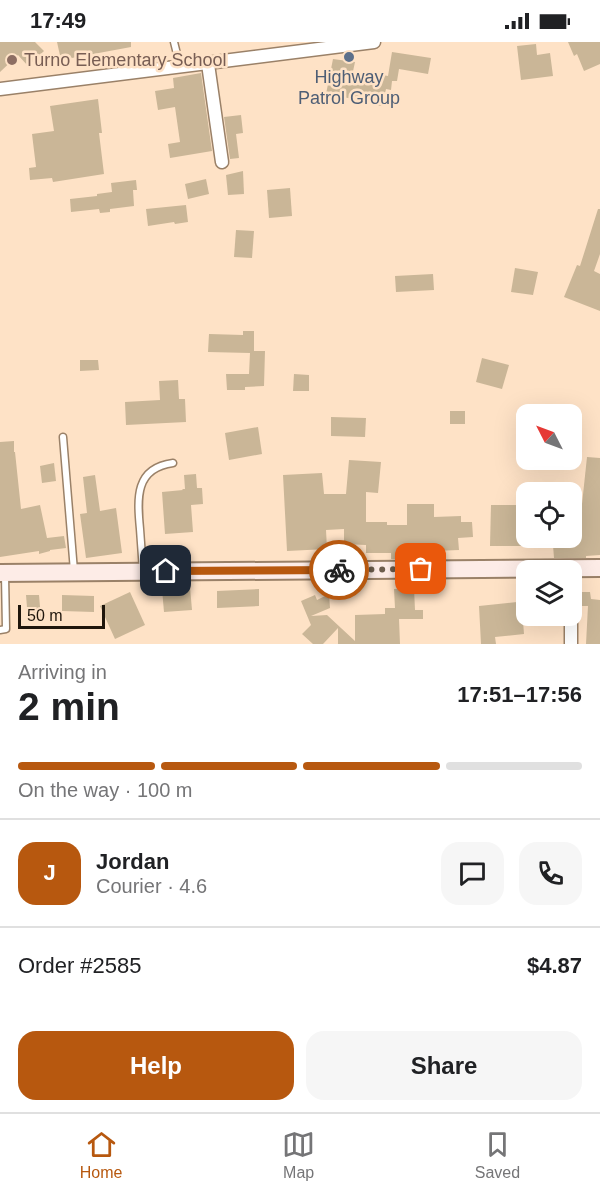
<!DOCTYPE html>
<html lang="en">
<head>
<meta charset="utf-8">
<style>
  body { margin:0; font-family:Helvetica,sans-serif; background:#f6f6f6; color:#202124; height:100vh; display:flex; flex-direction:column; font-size:22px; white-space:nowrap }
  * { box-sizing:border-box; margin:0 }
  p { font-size:20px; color:#757577 }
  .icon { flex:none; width:33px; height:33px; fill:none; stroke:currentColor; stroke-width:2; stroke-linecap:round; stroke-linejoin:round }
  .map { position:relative; height:602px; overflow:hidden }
  .panel { display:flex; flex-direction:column; background:#fff; flex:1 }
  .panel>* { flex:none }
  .needle { width:39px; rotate:312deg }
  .tools { position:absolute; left:516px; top:362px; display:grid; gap:12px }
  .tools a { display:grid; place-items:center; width:66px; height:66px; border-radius:12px; background:#fff; box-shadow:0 6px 24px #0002; font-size:30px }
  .scale { position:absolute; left:18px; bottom:15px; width:87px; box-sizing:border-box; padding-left:6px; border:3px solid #1f160c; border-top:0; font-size:16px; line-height:21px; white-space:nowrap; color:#1f160c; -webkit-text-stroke:4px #fee2c6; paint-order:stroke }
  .pin { position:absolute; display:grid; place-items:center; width:51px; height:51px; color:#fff; margin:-26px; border-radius:12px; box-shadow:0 3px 9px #0006 }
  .courier { position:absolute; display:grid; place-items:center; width:60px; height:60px; margin:-30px; border:4px solid #b7580f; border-radius:50%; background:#fff; color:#222; box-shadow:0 2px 8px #0007 }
  .summary em { font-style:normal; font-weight:600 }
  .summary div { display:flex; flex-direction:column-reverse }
  .summary { display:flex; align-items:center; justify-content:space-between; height:102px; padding:0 18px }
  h1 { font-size:39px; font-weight:600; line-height:45px }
  .bar { display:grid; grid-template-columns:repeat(4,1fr); gap:9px 6px; align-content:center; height:72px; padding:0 18px }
  .bar i { height:8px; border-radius:4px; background:#e0e0e0 }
  .bar .active { background:#b7580f }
  .bar p { grid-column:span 4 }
  .line { display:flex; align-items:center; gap:15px; padding:0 18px; border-top:2px solid #e0e0e0 }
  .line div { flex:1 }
  .round { display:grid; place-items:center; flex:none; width:63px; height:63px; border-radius:18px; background:#f6f6f6 }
  .action { display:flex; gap:12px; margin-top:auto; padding:12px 18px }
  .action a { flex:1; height:69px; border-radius:18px; background:#b7580f; color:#fff; font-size:24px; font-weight:600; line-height:69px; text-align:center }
  .action a+a { background:#f6f6f6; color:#202124 }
  .status { display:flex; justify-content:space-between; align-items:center; height:42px; padding:0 30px; background:#fff; direction:ltr }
  .status svg { height:16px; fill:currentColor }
  .menu { display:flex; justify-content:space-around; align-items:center; height:84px; border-top:2px solid #e0e0e0; background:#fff; font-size:16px; color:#757577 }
  .menu a { display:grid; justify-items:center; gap:3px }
  .menu .active { color:#b7580f }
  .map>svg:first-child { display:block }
</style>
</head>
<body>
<div class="status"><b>17:49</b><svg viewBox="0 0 49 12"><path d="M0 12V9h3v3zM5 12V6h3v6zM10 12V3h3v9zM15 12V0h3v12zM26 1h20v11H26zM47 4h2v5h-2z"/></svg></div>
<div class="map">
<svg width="600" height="602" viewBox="0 0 600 602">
  <rect width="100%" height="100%" fill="#fee2c6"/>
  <!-- building -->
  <g fill="#cab697">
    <path d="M0,0H35L44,9L28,24L18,13L0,30Z"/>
    <path d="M57,0H131V5L61,18Z"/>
    <path d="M568,0H600V22L584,29L577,12L574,14Z"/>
    <path d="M536,2L537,13L550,11L553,34L521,38L517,4Z"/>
    <path d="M392,10L431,16L428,32L399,27L397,39H392L391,48L386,47L382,64L370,62V60L326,52L333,17L355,20L352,34L376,39L377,32L388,34Z"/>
    <path d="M201,31L212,109L170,116L168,102L180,100L175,65L158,68L155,49L174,46L173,36Z"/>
    <path d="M98,57L102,91H99L104,132L53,140L52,136L30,138L29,126L36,125L32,92L54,89L50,64Z"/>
    <path d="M241,73L243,91L236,92L239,116L230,117L224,75Z"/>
    <path d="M243,129L244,152L228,153L226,133Z"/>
    <path d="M206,137L209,152L188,157L185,142Z"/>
    <path d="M136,138L137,148H133L134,164L110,167V170L100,171L99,167L71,170L70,157L97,154V152L112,150L111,141Z"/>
    <path d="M290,146L292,174L269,176L267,148Z"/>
    <path d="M186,163L188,180L175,182L174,180L148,184L146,167Z"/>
    <path d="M598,167H600V212L594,229L600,232V269L564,255L577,223L580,224Z"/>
    <path d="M236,188L254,189L252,216L234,215Z"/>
    <path d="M515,226L538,230L533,253L511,250Z"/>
    <path d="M433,232L434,248L396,250L395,234Z"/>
    <path d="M243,289H254V309H265L264,344L245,345V348H227L226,332H249L250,311L208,310L209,292L243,293Z"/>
    <path d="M482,316L509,323L502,347L476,340Z"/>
    <path d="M80,318H98L99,328L80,329Z"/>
    <path d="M294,332L309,333V349H293Z"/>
    <path d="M178,338L179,357H185L186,380L126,383L125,360L160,358L159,339Z"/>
    <rect x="450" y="369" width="15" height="13"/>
    <path d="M331,375L366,376L365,395L331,394Z"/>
    <path d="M258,385L262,412L229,418L225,391Z"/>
    <path d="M14,399V410H15L21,467L40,463L47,496L64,494L66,506L50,508V509L39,512V509L0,515V400Z"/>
    <path d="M587,415L600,416V513L586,514V516H554L553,503L571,502L572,462H582Z"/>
    <path d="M349,418L381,420L378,451L366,450V480H387V483H407V462H434V475L461,474V480H472L473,495L458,496L459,508L434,509V511L407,512V517H391V511H366V503L344,502V487L326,488L327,507L287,509L283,433L322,431L324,452H346Z"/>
    <path d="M54,421L56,439L42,441L40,424Z"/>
    <path d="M196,432L197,446H202L203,462L191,463L193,490L165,492L162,450L183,448L182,447H185L184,433Z"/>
    <path d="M95,433L100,469L116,466L122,511L86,516L80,472L87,471L83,435Z"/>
    <path d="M491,463H526V504H490Z"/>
    <path d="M190,545L192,568L164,570L162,547Z"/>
    <path d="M414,546L415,568H423V577H399L400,602H338V586L323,602H313L302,592L311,583L301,559L315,553L317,558L329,552L330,566L311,574L327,573L355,599V573L385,572V566H395L394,547Z"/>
    <path d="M259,547V564L217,566V549Z"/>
    <path d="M130,550L145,583L115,597L100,564Z"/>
    <path d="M580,550H590L591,557L600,558V602H586L588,564H577L580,557Z"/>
    <path d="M26,553H39L41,577L28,578Z"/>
    <path d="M62,553L94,554V570L62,569Z"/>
    <path d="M526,559V579H523L524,592L495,595L496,602H481L479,564Z"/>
  </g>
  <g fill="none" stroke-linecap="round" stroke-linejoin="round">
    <!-- lane casing -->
    <g stroke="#9a8168" stroke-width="9">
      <g id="lane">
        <path d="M174,0L180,24"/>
        <path d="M63,395L74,529"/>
        <path d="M143,529C142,515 141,501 140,487C137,456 135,426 173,421"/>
        <path d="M0,588L6,587L5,533"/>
      </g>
    </g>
    <!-- street casing -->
    <g stroke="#9a8168" stroke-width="15">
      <g id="street">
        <path d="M208,22L222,120"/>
        <path d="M0,47L374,0"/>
        <path d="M572,556V526"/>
        <path d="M571,602V573"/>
      </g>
    </g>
    <!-- secondary casing -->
    <g stroke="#9a8168" stroke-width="20">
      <path id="secondary" d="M0,531L600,526"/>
    </g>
    <!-- lane -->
    <use href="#lane" stroke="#fff" stroke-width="6"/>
    <!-- street -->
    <use href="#street" stroke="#fff" stroke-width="12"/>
    <!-- secondary -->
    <use href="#secondary" stroke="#fdece7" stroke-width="16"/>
  </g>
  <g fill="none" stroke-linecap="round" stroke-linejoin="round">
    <!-- done -->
    <path stroke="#6d5d4d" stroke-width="6" stroke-dasharray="0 10.8" d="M339,528L421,527"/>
    <!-- route -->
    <path stroke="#b7580f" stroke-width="8" d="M166,529L339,528"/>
  </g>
  <!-- markers -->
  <circle fill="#5c6f8a" stroke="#fee2c6" stroke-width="2" cx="349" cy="15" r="6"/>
  <circle fill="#8d6e63" stroke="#fee2c6" stroke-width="2" cx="12" cy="18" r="6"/>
  <g text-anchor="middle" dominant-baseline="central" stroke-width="5" stroke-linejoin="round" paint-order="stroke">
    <!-- education labels -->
    <g font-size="18" fill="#785e54" stroke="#fee2c6" text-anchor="start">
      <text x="24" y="18">Turno Elementary School</text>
    </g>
    <!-- service labels -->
    <g font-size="18" fill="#4e5e75" stroke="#fee2c6">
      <text x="349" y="35">Highway<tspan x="349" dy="21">Patrol Group</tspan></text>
    </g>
  </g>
</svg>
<div class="tools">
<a><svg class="needle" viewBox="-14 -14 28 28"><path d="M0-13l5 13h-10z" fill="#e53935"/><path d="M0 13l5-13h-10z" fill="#757577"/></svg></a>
<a><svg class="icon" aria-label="locate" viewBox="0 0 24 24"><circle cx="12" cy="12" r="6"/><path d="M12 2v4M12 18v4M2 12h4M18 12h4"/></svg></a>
<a><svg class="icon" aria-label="layers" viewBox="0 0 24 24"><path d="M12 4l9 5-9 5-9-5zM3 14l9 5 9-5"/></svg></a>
</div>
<div class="scale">50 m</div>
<div class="pin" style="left:421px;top:527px;background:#ea580c"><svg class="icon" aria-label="bag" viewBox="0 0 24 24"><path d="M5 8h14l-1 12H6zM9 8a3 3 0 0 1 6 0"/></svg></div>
<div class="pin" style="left:166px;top:529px;background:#1f2937"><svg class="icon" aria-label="home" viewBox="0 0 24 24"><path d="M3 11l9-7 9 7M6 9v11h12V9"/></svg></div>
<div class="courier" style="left:339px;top:528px"><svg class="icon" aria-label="bike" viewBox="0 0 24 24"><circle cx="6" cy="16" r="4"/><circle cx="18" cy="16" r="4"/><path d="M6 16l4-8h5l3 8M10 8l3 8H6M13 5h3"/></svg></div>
</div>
<section class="panel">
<div class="summary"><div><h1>2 min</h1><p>Arriving in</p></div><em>17:51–17:56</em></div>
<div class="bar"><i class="active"></i><i class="active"></i><i class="active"></i><i></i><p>On the way · 100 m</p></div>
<div class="line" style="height:108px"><b class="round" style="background:#b7580f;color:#fff">J</b><div><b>Jordan</b><p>Courier · 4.6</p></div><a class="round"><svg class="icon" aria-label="chat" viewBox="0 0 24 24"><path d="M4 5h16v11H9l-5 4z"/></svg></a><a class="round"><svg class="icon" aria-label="phone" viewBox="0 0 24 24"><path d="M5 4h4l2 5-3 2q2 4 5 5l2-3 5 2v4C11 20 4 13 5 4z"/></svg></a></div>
<div class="line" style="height:78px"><div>Order #2585</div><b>$4.87</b></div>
<div class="action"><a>Help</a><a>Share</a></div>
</section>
<nav class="menu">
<a class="active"><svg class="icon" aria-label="home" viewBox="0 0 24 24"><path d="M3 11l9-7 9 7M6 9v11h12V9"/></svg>Home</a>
<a><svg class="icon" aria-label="map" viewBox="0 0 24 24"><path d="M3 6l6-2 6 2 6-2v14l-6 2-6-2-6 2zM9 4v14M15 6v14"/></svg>Map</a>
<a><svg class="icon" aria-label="saved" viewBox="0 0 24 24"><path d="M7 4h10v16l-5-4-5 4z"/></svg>Saved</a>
</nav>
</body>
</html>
